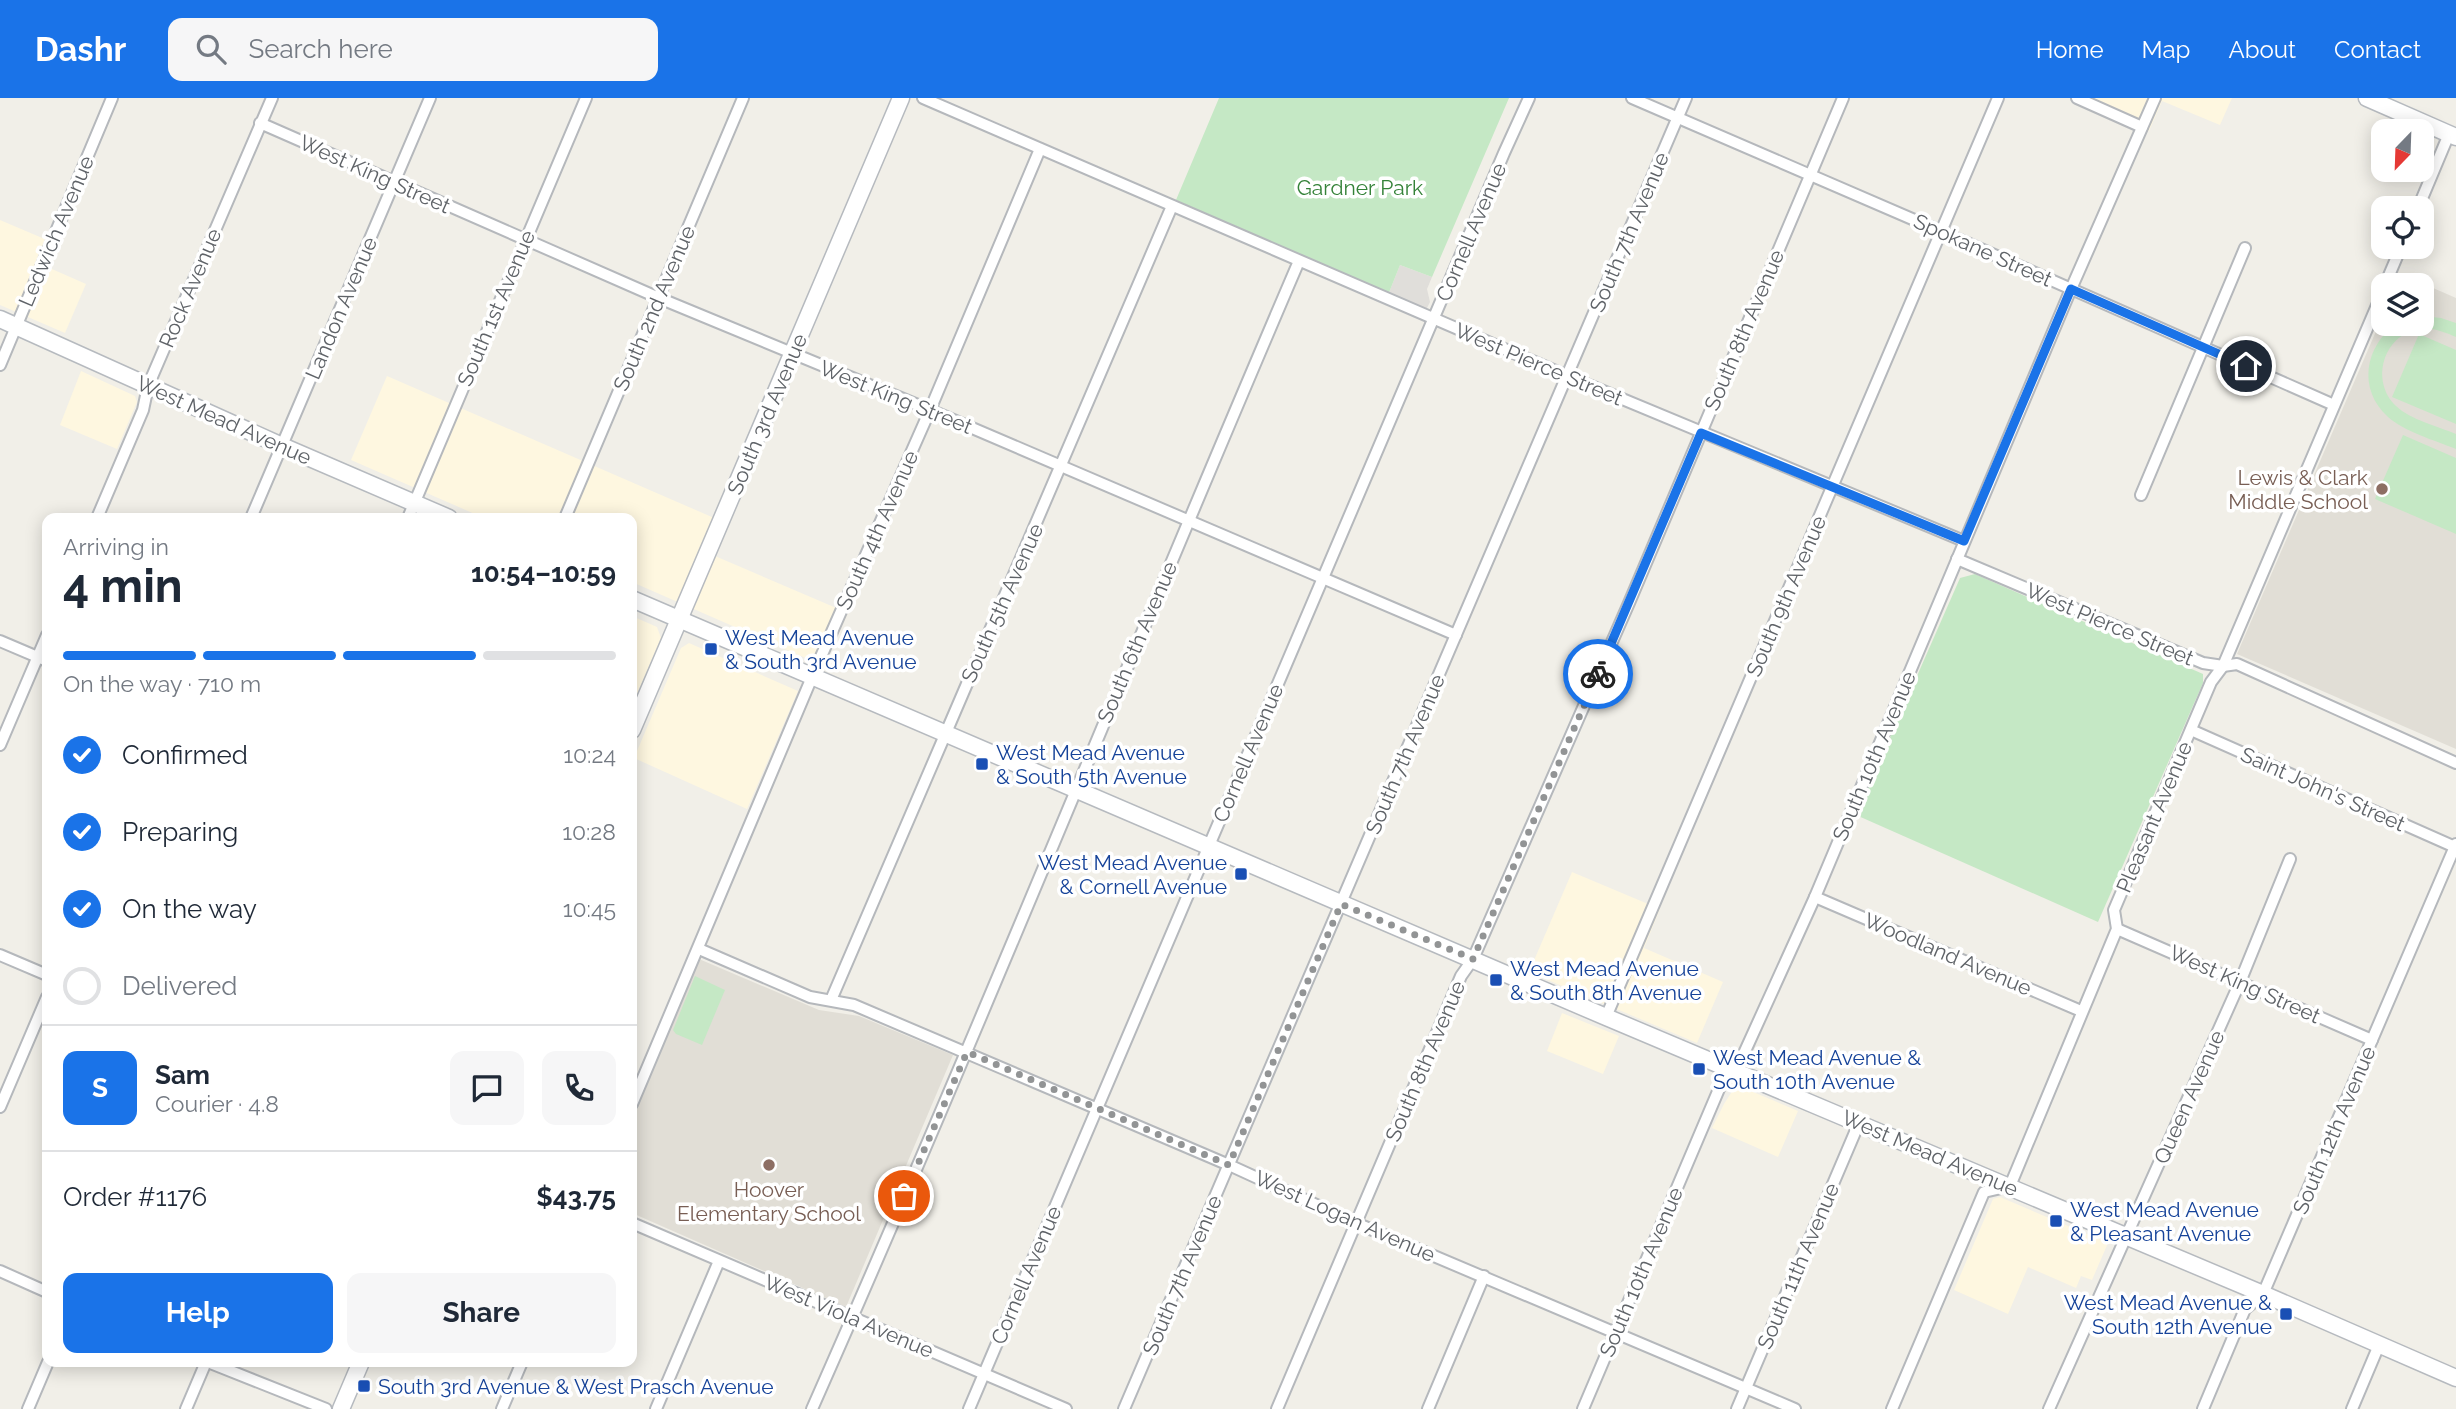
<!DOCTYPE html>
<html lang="en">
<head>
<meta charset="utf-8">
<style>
  body { margin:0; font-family:Raleway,sans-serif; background:#f6f6f7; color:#1f2937; height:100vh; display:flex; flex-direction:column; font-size:26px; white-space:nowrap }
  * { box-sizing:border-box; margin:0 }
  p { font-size:23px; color:#747a83 }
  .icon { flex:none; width:38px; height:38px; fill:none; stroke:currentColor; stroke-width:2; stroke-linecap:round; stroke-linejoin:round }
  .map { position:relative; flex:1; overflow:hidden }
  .panel { position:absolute; left:42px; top:415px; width:595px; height:854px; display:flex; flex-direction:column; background:#fff; border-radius:14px; box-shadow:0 4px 18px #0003 }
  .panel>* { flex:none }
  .needle { width:46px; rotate:203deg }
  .controls { position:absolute; left:2371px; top:21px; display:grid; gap:14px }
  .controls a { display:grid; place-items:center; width:63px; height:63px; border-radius:14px; background:#fff; box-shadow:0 4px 18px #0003; font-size:35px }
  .pin { position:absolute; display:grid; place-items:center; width:60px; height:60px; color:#fff; margin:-30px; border:4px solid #fff; border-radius:50%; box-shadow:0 2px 7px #0007 }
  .courier { position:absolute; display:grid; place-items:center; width:70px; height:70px; margin:-35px; border:5px solid #1a73e8; border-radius:50%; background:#fff; color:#222; box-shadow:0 2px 9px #0007 }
  .head em { font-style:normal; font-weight:700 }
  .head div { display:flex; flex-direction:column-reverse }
  .head { display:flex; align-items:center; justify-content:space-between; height:119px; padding:0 21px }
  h1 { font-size:46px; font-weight:700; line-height:52px }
  .bar { display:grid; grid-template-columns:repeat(4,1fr); gap:10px 7px; align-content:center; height:84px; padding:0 21px }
  .bar i { height:9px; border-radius:5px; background:#e0e1e3 }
  .bar .selected { background:#1a73e8 }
  .bar p { grid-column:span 4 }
  .line { display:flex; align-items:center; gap:18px; padding:0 21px; border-top:2px solid #e0e1e3 }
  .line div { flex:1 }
  .round { display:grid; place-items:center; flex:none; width:74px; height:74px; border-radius:14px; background:#f6f6f7 }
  ol { padding:0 21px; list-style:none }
  li { display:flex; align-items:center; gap:21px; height:77px }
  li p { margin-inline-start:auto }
  li .icon { padding:7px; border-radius:50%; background:#1a73e8; color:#fff; stroke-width:4 }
  li:last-child { color:#747a83 }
  li i { width:38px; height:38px; border:4px solid #e0e1e3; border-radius:50% }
  .action { display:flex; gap:14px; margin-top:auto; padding:14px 21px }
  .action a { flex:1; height:80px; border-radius:14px; background:#1a73e8; color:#fff; font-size:28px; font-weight:700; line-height:80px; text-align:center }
  .action a+a { background:#f6f6f7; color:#1f2937 }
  header { display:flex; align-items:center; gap:42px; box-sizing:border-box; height:98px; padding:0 35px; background:#1a73e8; color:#fff }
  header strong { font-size:33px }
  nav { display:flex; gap:38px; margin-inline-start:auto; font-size:24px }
  .search { width:490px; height:63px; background:#f6f6f7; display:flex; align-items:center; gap:18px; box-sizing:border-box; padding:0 24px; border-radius:14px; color:#747a83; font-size:26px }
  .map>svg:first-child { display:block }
</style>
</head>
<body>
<header>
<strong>Dashr</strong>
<div class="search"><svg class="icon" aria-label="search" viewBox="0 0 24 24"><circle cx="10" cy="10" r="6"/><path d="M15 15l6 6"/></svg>Search here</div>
<nav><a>Home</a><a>Map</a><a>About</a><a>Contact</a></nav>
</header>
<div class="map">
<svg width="2456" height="1311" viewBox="0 0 2456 1311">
  <rect width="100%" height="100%" fill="#f1efe8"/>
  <!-- commercial -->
  <g fill="#fef7e0">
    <path d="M2071,0H2232L2220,27L2162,3L2149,33Z"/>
    <path d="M0,122L54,145L45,168L86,186L65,235L0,207Z"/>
    <path d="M81,273L135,298L137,304L117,351L60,327Z"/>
    <path d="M387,278L728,426L715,458L848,515L824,568L632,484V420H484L351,362Z"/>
    <path d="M632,518L657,529L661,540L632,607Z"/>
    <path d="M689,545L798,593L747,711L634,660L681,550Z"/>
    <path d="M1572,774L1660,811L1644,850L1723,884L1697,945L1529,874Z"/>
    <path d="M1562,915L1619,938L1603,976L1547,953Z"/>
    <path d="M1739,988L1798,1013L1778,1059L1712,1030L1724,1006L1733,992Z"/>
    <path d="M2000,1099L2108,1145L2092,1182L2081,1178L2076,1190L2028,1169L2008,1216L1954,1192L1993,1101Z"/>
  </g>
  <!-- industrial -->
  <path fill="#e0deda" d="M1400,167L1432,179L1427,191L1430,204L1426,212L1388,197Z"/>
  <!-- education -->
  <g fill="#e1ded6">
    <path d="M2401,176L2456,200V651L2237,556L2383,217L2384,226H2422V187H2396Z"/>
    <path d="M699,861L819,912L859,918L953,957L846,1209L632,1115V1019Z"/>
  </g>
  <!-- green -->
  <g fill="#c5e8c5">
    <path d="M1219,0H1509L1432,179L1400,167L1388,197L1176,102Z"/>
    <path d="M2422,218L2441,220L2456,225V239C2444,234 2432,229 2419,231C2383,237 2370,283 2396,308C2411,322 2437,328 2456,336V351C2434,342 2405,334 2388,319C2357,291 2365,248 2396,226H2422Z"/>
    <path d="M2419,236L2456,252V326L2392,299Z"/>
    <path d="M2403,337L2456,360V436L2375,401Z"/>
    <path d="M1975,476L2203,576V585L2098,824L1856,717L1960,480Z"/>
    <path d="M695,878L725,892L702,947L676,936L673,932Z"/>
  </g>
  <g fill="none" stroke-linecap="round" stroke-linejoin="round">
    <!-- street casing -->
    <g stroke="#b5b8bc" stroke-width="14">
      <g id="street">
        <path d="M923,0L1567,278L1964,443"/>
        <path d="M1632,0L1940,133L2334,307"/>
        <path d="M2077,0L2142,29"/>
        <path d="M260,25L659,200L930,312L1456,537"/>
        <path d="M2418,110L2449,36"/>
        <path d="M2385,187L2401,149"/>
        <path d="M0,267L112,0"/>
        <path d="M2141,397L2245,150"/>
        <path d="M97,420L143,312L148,288L272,0"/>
        <path d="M251,420L430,0"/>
        <path d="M408,420L586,0"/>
        <path d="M565,420L743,0"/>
        <path d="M1957,461L2203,565L2223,568L2237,566L2456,665"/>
        <path d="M0,543L47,563"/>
        <path d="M2191,632L2455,749"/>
        <path d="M0,647L47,537"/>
        <path d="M1815,799L2081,913"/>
        <path d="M2117,831L2372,942"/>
        <path d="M699,851L810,899L854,907L1229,1067L1356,1125L1795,1311"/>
        <path d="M0,857L47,877"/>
        <path d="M831,902C944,637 1060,374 1172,108"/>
        <path d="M1606,919L1998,0"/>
        <path d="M632,1006L812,579L930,312L1040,51"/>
        <path d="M0,1009L47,899"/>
        <path d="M632,1125L1066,1311"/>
        <path d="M0,1173L47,1194"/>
        <path d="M208,1264L326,1311"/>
        <path d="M28,1311L48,1264"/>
        <path d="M186,1311L206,1264"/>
        <path d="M502,1311L522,1264"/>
        <path d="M656,1311L719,1163"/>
        <path d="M812,1311C980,931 1135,545 1299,163"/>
        <path d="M969,1311L1504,55L1529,0"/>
        <path d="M1124,1311L1686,0"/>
        <path d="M1277,1311L1461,878L1473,861L1629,505L1843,0"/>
        <path d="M1428,1311L1484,1178"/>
        <path d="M1583,1311L1719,991L1732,971L1741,962L1815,799L2071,191L2155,0"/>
        <path d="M1737,1311L1859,1025"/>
        <path d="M1892,1311L1984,1094L2010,1088L2117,831L2114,812L2211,584L2223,568L2384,191"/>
        <path d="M2049,1311L2240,884L2290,761"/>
        <path d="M2203,1311L2245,1211L2263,1196L2456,746"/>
        <path d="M2352,1311L2379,1247"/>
      </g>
    </g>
    <!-- secondary casing -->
    <g stroke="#b6babf" stroke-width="19">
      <g id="secondary">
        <path d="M2367,0L2456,39"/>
        <path d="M0,221L282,348L449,420"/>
        <path d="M632,501L1606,919L2263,1196L2456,1280"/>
        <path d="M632,632L901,0"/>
        <path d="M341,1311L361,1264"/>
      </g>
    </g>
    <!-- street -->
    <use href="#street" stroke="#fff" stroke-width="10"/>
    <!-- secondary -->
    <use href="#secondary" stroke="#fff" stroke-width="16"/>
  </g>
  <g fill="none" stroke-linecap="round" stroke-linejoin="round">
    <!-- done -->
    <path stroke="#929495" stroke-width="7" stroke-dasharray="0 12.6" d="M904,1098L967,954L1229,1067L1341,806L1473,861L1598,576"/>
    <!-- route -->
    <path stroke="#1a73e8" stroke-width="9" d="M1598,576L1701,335L1964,443L2071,191L2246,268"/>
  </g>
  <!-- markers -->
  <g fill="#8d6e63" stroke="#fff" stroke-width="2.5">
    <circle cx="2382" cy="391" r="7"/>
    <circle cx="769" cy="1067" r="7"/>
  </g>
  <g fill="#1a4fb4" stroke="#fff" stroke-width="2.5">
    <rect x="704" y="544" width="14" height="14" rx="3.5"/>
    <rect x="975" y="659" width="14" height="14" rx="3.5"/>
    <rect x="1234" y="769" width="14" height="14" rx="3.5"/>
    <rect x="1489" y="875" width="14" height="14" rx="3.5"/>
    <rect x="1692" y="964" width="14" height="14" rx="3.5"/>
    <rect x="2049" y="1116" width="14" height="14" rx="3.5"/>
    <rect x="2279" y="1209" width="14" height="14" rx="3.5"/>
    <rect x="357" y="1281" width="14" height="14" rx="3.5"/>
  </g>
  <g text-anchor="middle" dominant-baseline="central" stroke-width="7" stroke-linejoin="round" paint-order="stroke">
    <!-- street labels -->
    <g font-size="21" fill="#5f6368" stroke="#fff">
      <text transform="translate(375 76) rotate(24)">West King Street</text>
      <text transform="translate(56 133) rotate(-67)">Ledwich Avenue</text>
      <text transform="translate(1471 134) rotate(-67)">Cornell Avenue</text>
      <text transform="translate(1629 134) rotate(-67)">South 7th Avenue</text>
      <text transform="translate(1983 152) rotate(24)">Spokane Street</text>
      <text transform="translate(190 190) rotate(-67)">Rock Avenue</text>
      <text transform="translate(341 210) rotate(-67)">Landon Avenue</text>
      <text transform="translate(496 210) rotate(-67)">South 1st Avenue</text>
      <text transform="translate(654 210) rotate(-67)">South 2nd Avenue</text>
      <text transform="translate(1744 232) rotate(-67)">South 8th Avenue</text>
      <text transform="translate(1539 266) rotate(23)">West Pierce Street</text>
      <text transform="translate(896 299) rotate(22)">West King Street</text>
      <text transform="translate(767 316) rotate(-67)">South 3rd Avenue</text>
      <text transform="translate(224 322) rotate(24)">West Mead Avenue</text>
      <text transform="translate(877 432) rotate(-66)">South 4th Avenue</text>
      <text transform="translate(1786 498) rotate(-67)">South 9th Avenue</text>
      <text transform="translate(1002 505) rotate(-66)">South 5th Avenue</text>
      <text transform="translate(2110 526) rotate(23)">West Pierce Street</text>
      <text transform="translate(1137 544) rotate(-67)">South 6th Avenue</text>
      <text transform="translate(1248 655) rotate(-67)">Cornell Avenue</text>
      <text transform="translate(1405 656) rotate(-67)">South 7th Avenue</text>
      <text transform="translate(1874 658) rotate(-67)">South 10th Avenue</text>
      <text transform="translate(2323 691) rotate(24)">Saint John's Street</text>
      <text transform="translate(2154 719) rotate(-67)">Pleasant Avenue</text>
      <text transform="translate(1948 856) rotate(23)">Woodland Avenue</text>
      <text transform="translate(2245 886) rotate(24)">West King Street</text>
      <text transform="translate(1425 963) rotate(-67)">South 8th Avenue</text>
      <text transform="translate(2189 999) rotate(-66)">Queen Avenue</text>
      <text transform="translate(2334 1032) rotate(-67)">South 12th Avenue</text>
      <text transform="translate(1930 1055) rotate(23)">West Mead Avenue</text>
      <text transform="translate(1345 1118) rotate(24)">West Logan Avenue</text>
      <text transform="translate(1798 1168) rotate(-67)">South 11th Avenue</text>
      <text transform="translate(1641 1174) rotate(-67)">South 10th Avenue</text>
      <text transform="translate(1026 1177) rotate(-67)">Cornell Avenue</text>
      <text transform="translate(1182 1177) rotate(-67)">South 7th Avenue</text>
      <text transform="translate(849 1218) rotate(23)">West Viola Avenue</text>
    </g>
    <!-- park labels -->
    <g font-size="21" fill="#348238" stroke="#fff">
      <text x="1360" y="89">Gardner Park</text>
    </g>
    <!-- education labels -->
    <g font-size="21" fill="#785e54" stroke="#fff" text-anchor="end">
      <text x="2368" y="379">Lewis &amp; Clark<tspan x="2368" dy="24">Middle School</tspan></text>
      <text x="769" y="1091" text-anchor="middle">Hoover<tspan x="769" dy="24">Elementary School</tspan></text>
    </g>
    <!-- transit labels -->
    <g font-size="21" fill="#164399" stroke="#fff" text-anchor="start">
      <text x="725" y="539">West Mead Avenue<tspan x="725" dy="24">&amp; South 3rd Avenue</tspan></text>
      <text x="996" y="654">West Mead Avenue<tspan x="996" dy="24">&amp; South 5th Avenue</tspan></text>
      <text x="1227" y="764" text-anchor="end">West Mead Avenue<tspan x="1227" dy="24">&amp; Cornell Avenue</tspan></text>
      <text x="1510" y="870">West Mead Avenue<tspan x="1510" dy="24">&amp; South 8th Avenue</tspan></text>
      <text x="1713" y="959">West Mead Avenue &amp;<tspan x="1713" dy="24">South 10th Avenue</tspan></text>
      <text x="2070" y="1111">West Mead Avenue<tspan x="2070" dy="24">&amp; Pleasant Avenue</tspan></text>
      <text x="2272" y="1204" text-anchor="end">West Mead Avenue &amp;<tspan x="2272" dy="24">South 12th Avenue</tspan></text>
      <text x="378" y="1288">South 3rd Avenue &amp; West Prasch Avenue</text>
    </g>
  </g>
</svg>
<div class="controls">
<a><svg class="needle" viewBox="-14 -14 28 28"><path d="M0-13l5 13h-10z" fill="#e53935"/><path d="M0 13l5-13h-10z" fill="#747a83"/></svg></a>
<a><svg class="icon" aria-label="locate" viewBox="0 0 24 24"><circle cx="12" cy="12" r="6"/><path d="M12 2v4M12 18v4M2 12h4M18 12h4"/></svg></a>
<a><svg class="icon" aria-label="layers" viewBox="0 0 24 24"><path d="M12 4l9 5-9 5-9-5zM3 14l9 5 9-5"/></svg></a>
</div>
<div class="pin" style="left:904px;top:1098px;background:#ea580c"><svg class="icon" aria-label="bag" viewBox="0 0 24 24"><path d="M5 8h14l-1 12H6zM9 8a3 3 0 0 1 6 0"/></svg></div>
<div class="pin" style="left:2246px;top:268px;background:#1f2937"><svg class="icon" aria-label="home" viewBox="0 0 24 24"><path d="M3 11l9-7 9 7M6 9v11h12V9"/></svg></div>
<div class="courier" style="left:1598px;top:576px"><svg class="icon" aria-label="bike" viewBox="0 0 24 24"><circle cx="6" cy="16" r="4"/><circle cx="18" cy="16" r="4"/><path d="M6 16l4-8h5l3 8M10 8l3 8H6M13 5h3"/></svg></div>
<section class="panel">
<div class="head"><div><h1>4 min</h1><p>Arriving in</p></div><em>10:54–10:59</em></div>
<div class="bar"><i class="selected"></i><i class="selected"></i><i class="selected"></i><i></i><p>On the way · 710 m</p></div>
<ol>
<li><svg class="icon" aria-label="check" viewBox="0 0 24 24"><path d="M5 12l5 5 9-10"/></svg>Confirmed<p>10:24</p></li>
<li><svg class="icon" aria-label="check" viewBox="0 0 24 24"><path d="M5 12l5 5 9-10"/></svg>Preparing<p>10:28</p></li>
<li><svg class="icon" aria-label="check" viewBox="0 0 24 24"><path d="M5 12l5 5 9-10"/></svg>On the way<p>10:45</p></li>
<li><i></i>Delivered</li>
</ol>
<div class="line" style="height:126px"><b class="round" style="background:#1a73e8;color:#fff">S</b><div><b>Sam</b><p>Courier · 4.8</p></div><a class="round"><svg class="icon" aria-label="chat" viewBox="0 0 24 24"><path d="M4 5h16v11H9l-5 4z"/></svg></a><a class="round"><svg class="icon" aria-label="phone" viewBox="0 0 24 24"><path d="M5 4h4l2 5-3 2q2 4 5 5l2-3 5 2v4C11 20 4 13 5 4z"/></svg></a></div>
<div class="line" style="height:91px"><div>Order #1176</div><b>$43.75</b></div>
<div class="action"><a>Help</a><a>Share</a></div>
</section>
</div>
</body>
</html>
